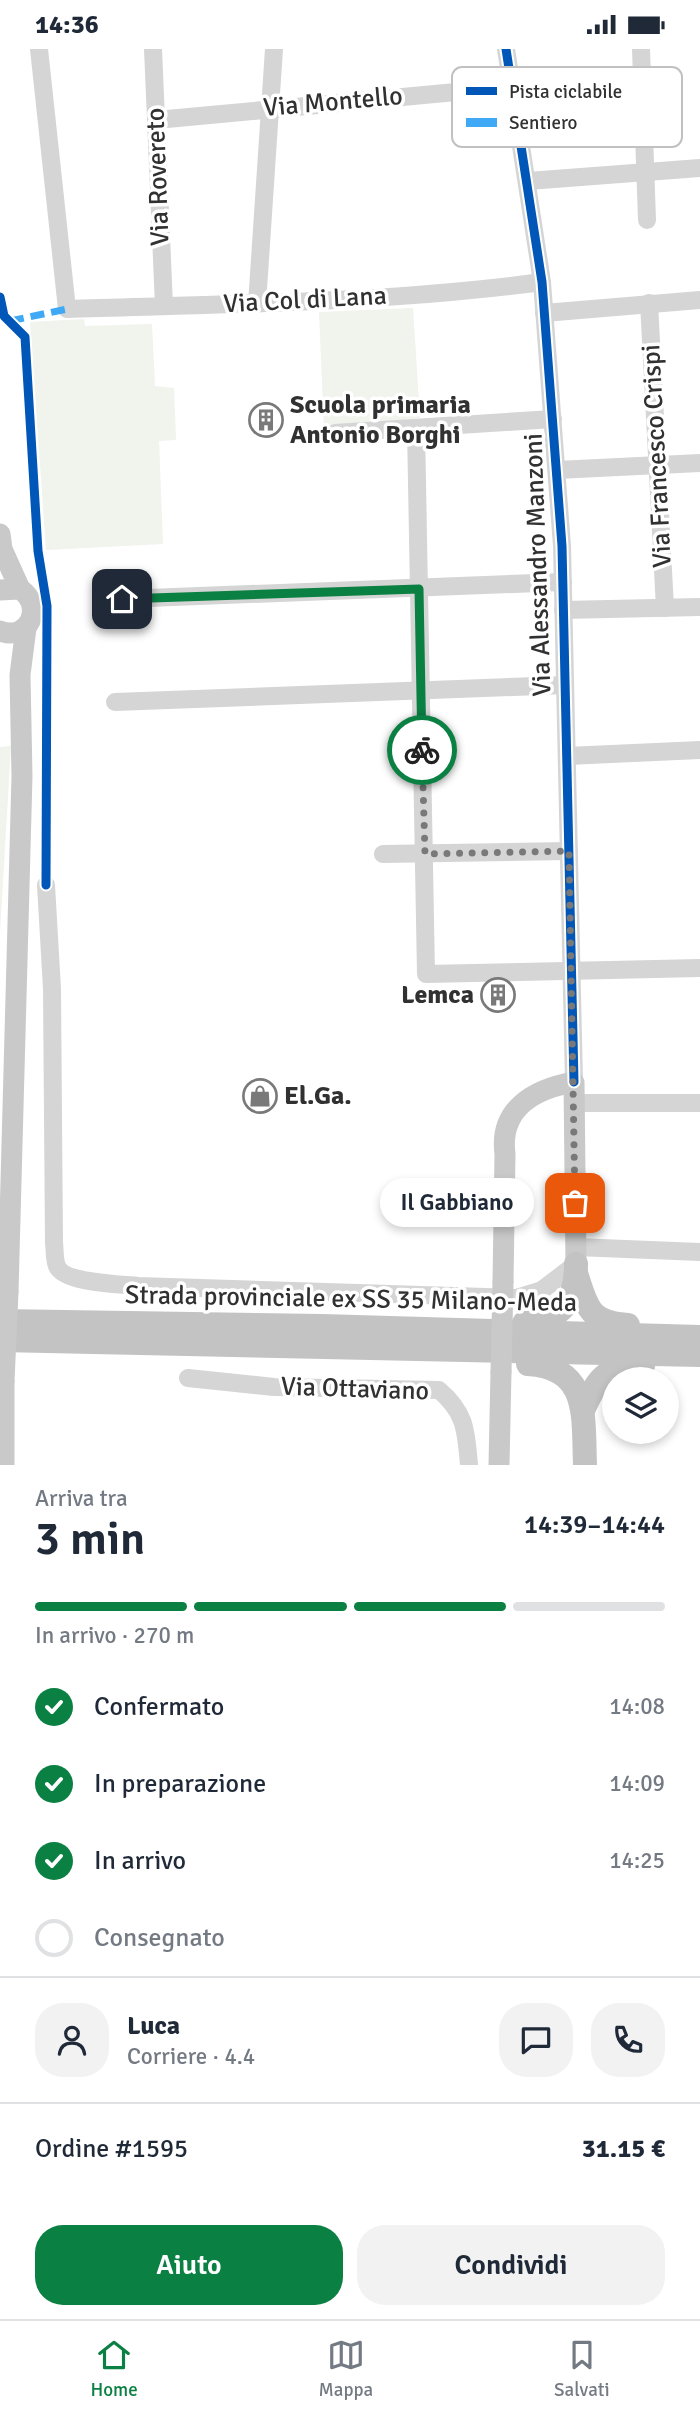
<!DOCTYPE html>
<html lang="it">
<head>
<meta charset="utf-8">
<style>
  body { margin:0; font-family:Signika,sans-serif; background:#f2f2f3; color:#1f2937; height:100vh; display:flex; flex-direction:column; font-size:26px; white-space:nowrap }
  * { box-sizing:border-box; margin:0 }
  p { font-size:23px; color:#747a83 }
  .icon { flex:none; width:38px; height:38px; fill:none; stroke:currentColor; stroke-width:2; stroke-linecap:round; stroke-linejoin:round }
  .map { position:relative; height:1416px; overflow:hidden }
  .drawer { display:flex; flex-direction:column; background:#fff; flex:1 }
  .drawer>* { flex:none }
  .buttons { position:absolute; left:602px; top:1318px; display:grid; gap:14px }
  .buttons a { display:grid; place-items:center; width:77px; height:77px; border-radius:50%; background:#fff; box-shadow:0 4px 10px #0003; font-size:35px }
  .pin { position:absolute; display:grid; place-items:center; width:60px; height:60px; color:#fff; margin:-30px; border-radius:14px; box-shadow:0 4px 10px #0006 }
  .courier { position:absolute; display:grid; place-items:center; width:70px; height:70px; margin:-35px; border:5px solid #0b8043; border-radius:50%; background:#fff; color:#222; box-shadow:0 2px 9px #0007 }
  .bubble { position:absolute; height:49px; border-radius:24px; background:#fff; box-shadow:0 4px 10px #0003; font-size:23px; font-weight:600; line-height:49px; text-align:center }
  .headline em { font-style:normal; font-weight:600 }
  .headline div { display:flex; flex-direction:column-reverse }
  .headline { display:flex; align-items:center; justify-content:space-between; height:119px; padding:0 35px }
  h1 { font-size:46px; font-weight:600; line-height:52px }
  .bar { display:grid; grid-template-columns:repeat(4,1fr); gap:10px 7px; align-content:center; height:84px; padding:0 35px }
  .bar i { height:9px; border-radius:5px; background:#e0e1e3 }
  .bar .on { background:#0b8043 }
  .bar p { grid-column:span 4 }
  .line { display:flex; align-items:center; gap:18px; padding:0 35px; border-top:2px solid #e0e1e3 }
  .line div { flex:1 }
  .round { display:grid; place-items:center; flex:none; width:74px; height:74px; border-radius:28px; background:#f2f2f3 }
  ol { padding:0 35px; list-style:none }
  li { display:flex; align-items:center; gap:21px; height:77px }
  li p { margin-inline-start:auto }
  li .icon { padding:7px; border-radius:50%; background:#0b8043; color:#fff; stroke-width:4 }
  li:last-child { color:#747a83 }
  li i { width:38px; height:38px; border:4px solid #e0e1e3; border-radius:50% }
  .action { display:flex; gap:14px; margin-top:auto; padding:14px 35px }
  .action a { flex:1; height:80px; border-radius:28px; background:#0b8043; color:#fff; font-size:28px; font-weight:600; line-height:80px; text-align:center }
  .action a+a { background:#f2f2f3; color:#1f2937 }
  .status { display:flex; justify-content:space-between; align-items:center; height:49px; padding:0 35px; background:#fff; direction:ltr }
  .status svg { height:19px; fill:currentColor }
  .menu { display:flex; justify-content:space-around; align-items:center; height:98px; border-top:2px solid #e0e1e3; background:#fff; font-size:19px; color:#747a83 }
  .menu a { display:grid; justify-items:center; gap:4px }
  .menu .on { color:#0b8043 }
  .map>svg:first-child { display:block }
</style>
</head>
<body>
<div class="status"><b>14:36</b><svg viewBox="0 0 49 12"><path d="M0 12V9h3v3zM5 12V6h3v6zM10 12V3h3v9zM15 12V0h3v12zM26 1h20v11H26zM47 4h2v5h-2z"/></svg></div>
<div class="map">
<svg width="700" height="1416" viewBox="0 0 700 1416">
  <rect width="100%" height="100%" fill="#fff"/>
  <!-- green -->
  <g fill="#f1f3ed">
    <path d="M413,259L420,369L324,379L319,263Z"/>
    <path d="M84,270L85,277L152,275L155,337L174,339L176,391L159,392L163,495L46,501L30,273Z"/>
    <path d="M11,697L0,883V698Z"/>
  </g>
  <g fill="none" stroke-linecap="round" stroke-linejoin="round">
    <!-- minor -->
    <g stroke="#d5d5d5" stroke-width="18">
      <path d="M39,0L67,260C226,255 385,254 542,233"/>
      <path d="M153,0L164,257"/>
      <path d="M506,0L542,233L562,497L574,1033"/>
      <path d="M641,0L647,171"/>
      <path d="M156,71L510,38"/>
      <path d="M528,132L700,119"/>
      <path d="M649,254L665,559"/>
      <path d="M257,255L274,0"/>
      <path d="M544,264L700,251"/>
      <path d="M416,379L426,925L700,919"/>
      <path d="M335,384L553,370"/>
      <path d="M557,421L700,414"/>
      <path d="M122,550L563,533"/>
      <path d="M563,561L700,558"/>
      <path d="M115,653L564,636"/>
      <path d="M567,707L700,701"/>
      <path d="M383,805L569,802"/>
      <path d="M46,836L52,940L54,1194C55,1200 54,1210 57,1217C63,1234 121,1235 138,1237L516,1249L542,1241L576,1215"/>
      <path d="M574,1054H700"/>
      <path d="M576,1198L700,1203"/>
      <path d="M188,1329L274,1338L439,1341C466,1364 466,1382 469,1416"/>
    </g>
    <!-- major -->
    <g stroke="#c9c9c9" stroke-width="21">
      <path d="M0,485L2,500L20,540"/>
      <path d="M0,541L20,540C45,557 29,593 0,582"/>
      <path d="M503,1233L505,1105C499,1060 534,1040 574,1033L576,1215"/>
      <path d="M8,1243L22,727L20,626L26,579"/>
      <path d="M4,1416V1332"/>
      <path d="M499,1416L501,1323"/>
    </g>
    <!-- highway -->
    <g stroke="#c3c3c3" stroke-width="24">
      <path d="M576,1224C587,1258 588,1273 628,1276"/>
      <path d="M0,1272L322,1277L700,1288"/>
      <path d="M524,1274C562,1270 576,1254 576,1215"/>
      <path d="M0,1291L700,1306"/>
      <path d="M528,1315C590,1319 583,1367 585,1416"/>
      <path d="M583,1361C599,1328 604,1318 643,1317"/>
    </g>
    <!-- major-bridge -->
    <g stroke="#c9c9c9" stroke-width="21">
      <path d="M501,1323L503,1233"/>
      <path d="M4,1332L8,1243"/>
    </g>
    <!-- quiet -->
    <path stroke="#3fa9f5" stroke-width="7" stroke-dasharray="14 7" stroke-linecap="butt" d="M10,272L67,260"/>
    <!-- cycleway casing -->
    <g stroke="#fff" stroke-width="13">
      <g id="cycleway">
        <path d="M506,0L542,233L562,497L574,1033"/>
        <path d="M0,248L4,267L25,288L38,502L47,557L46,836"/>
      </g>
    </g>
    <!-- cycleway -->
    <use href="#cycleway" stroke="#0057b8" stroke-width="9"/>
  </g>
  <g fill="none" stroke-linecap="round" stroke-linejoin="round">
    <!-- done -->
    <path stroke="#797979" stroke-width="7" stroke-dasharray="0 12.6" d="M422,701L425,805L569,802L575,1154"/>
    <!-- route -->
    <path stroke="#0b8043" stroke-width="9" d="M122,550L419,540L422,701"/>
  </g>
  <!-- icons -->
  <defs>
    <g id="building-ring" transform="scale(1.75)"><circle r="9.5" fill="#fff" stroke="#797979" stroke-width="1.5"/><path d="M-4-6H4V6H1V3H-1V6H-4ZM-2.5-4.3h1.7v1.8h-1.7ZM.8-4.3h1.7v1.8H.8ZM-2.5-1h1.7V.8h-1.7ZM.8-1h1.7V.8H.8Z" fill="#797979"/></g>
    <g id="shop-ring" transform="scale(1.75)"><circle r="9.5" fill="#fff" stroke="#797979" stroke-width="1.5"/><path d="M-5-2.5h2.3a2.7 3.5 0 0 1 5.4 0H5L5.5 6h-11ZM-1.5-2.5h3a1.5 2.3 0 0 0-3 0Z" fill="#797979"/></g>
  </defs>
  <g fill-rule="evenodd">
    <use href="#building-ring" x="266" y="371"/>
    <use href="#building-ring" x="498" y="946"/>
    <use href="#shop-ring" x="260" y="1047"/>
  </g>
  <g text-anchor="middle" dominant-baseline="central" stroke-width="7" stroke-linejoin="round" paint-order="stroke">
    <!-- street labels -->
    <g font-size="26" fill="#313131" stroke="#fff">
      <text transform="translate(333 53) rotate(-5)">Via Montello</text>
      <text transform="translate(158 128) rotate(-92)">Via Rovereto</text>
      <text transform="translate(305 251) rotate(-3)">Via Col di Lana</text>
      <text transform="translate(657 407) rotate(-93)">Via Francesco Crispi</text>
      <text transform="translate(538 516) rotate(-92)">Via Alessandro Manzoni</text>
      <text transform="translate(351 1250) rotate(1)">Strada provinciale ex SS 35 Milano-Meda</text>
      <text transform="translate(355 1340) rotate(2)">Via Ottaviano</text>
    </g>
    <!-- poi labels -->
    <g font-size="26" font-weight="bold" fill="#313131" stroke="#fff" text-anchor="start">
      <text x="290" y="356">Scuola primaria<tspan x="290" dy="30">Antonio Borghi</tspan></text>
      <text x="474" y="946" text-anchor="end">Lemca</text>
      <text x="284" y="1047">El.Ga.</text>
    </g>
  </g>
  <!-- legend -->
  <rect x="452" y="18" width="230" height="80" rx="10" fill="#fff" stroke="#c1c1c1" stroke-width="2"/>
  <rect x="466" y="38" width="31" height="8" fill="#0057b8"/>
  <rect x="466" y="69" width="31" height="9" fill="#3fa9f5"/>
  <g font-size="19" fill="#313131">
    <text x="509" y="49">Pista ciclabile</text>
    <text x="509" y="80">Sentiero</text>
  </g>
</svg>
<div class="buttons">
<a><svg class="icon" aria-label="layers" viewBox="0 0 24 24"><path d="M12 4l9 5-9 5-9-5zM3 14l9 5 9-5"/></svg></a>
</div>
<div class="pin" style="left:575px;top:1154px;background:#ea580c"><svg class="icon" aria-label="bag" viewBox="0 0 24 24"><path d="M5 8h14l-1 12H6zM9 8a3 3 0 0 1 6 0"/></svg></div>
<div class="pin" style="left:122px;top:550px;background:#1f2937"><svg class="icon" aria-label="home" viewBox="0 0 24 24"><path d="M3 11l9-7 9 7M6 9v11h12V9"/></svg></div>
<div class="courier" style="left:422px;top:701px"><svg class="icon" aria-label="bike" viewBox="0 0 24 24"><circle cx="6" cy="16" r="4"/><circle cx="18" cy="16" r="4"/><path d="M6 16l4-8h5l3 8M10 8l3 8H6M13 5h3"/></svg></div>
<div class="bubble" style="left:380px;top:1129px;width:154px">Il Gabbiano</div>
</div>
<section class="drawer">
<div class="headline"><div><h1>3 min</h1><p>Arriva tra</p></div><em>14:39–14:44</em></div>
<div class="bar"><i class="on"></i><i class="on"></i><i class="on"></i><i></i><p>In arrivo · 270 m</p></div>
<ol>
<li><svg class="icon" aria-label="check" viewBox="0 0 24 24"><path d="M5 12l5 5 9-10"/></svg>Confermato<p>14:08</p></li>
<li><svg class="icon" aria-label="check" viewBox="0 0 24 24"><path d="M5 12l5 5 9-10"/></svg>In preparazione<p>14:09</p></li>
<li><svg class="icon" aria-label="check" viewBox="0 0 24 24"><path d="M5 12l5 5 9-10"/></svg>In arrivo<p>14:25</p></li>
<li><i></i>Consegnato</li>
</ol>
<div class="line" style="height:126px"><a class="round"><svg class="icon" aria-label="person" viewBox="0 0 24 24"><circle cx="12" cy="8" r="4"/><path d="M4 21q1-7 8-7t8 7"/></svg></a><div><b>Luca</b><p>Corriere · 4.4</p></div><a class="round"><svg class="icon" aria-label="chat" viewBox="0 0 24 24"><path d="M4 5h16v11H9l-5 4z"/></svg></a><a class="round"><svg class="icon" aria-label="phone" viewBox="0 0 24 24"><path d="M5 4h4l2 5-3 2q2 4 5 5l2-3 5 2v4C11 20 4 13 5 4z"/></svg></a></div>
<div class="line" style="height:91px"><div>Ordine #1595</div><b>31.15 €</b></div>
<div class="action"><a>Aiuto</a><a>Condividi</a></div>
</section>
<nav class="menu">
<a class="on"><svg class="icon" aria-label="home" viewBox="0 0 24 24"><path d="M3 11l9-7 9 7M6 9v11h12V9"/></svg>Home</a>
<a><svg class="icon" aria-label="map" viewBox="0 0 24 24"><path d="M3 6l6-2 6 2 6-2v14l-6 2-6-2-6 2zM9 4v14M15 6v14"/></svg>Mappa</a>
<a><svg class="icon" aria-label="saved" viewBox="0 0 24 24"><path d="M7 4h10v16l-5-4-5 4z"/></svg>Salvati</a>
</nav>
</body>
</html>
